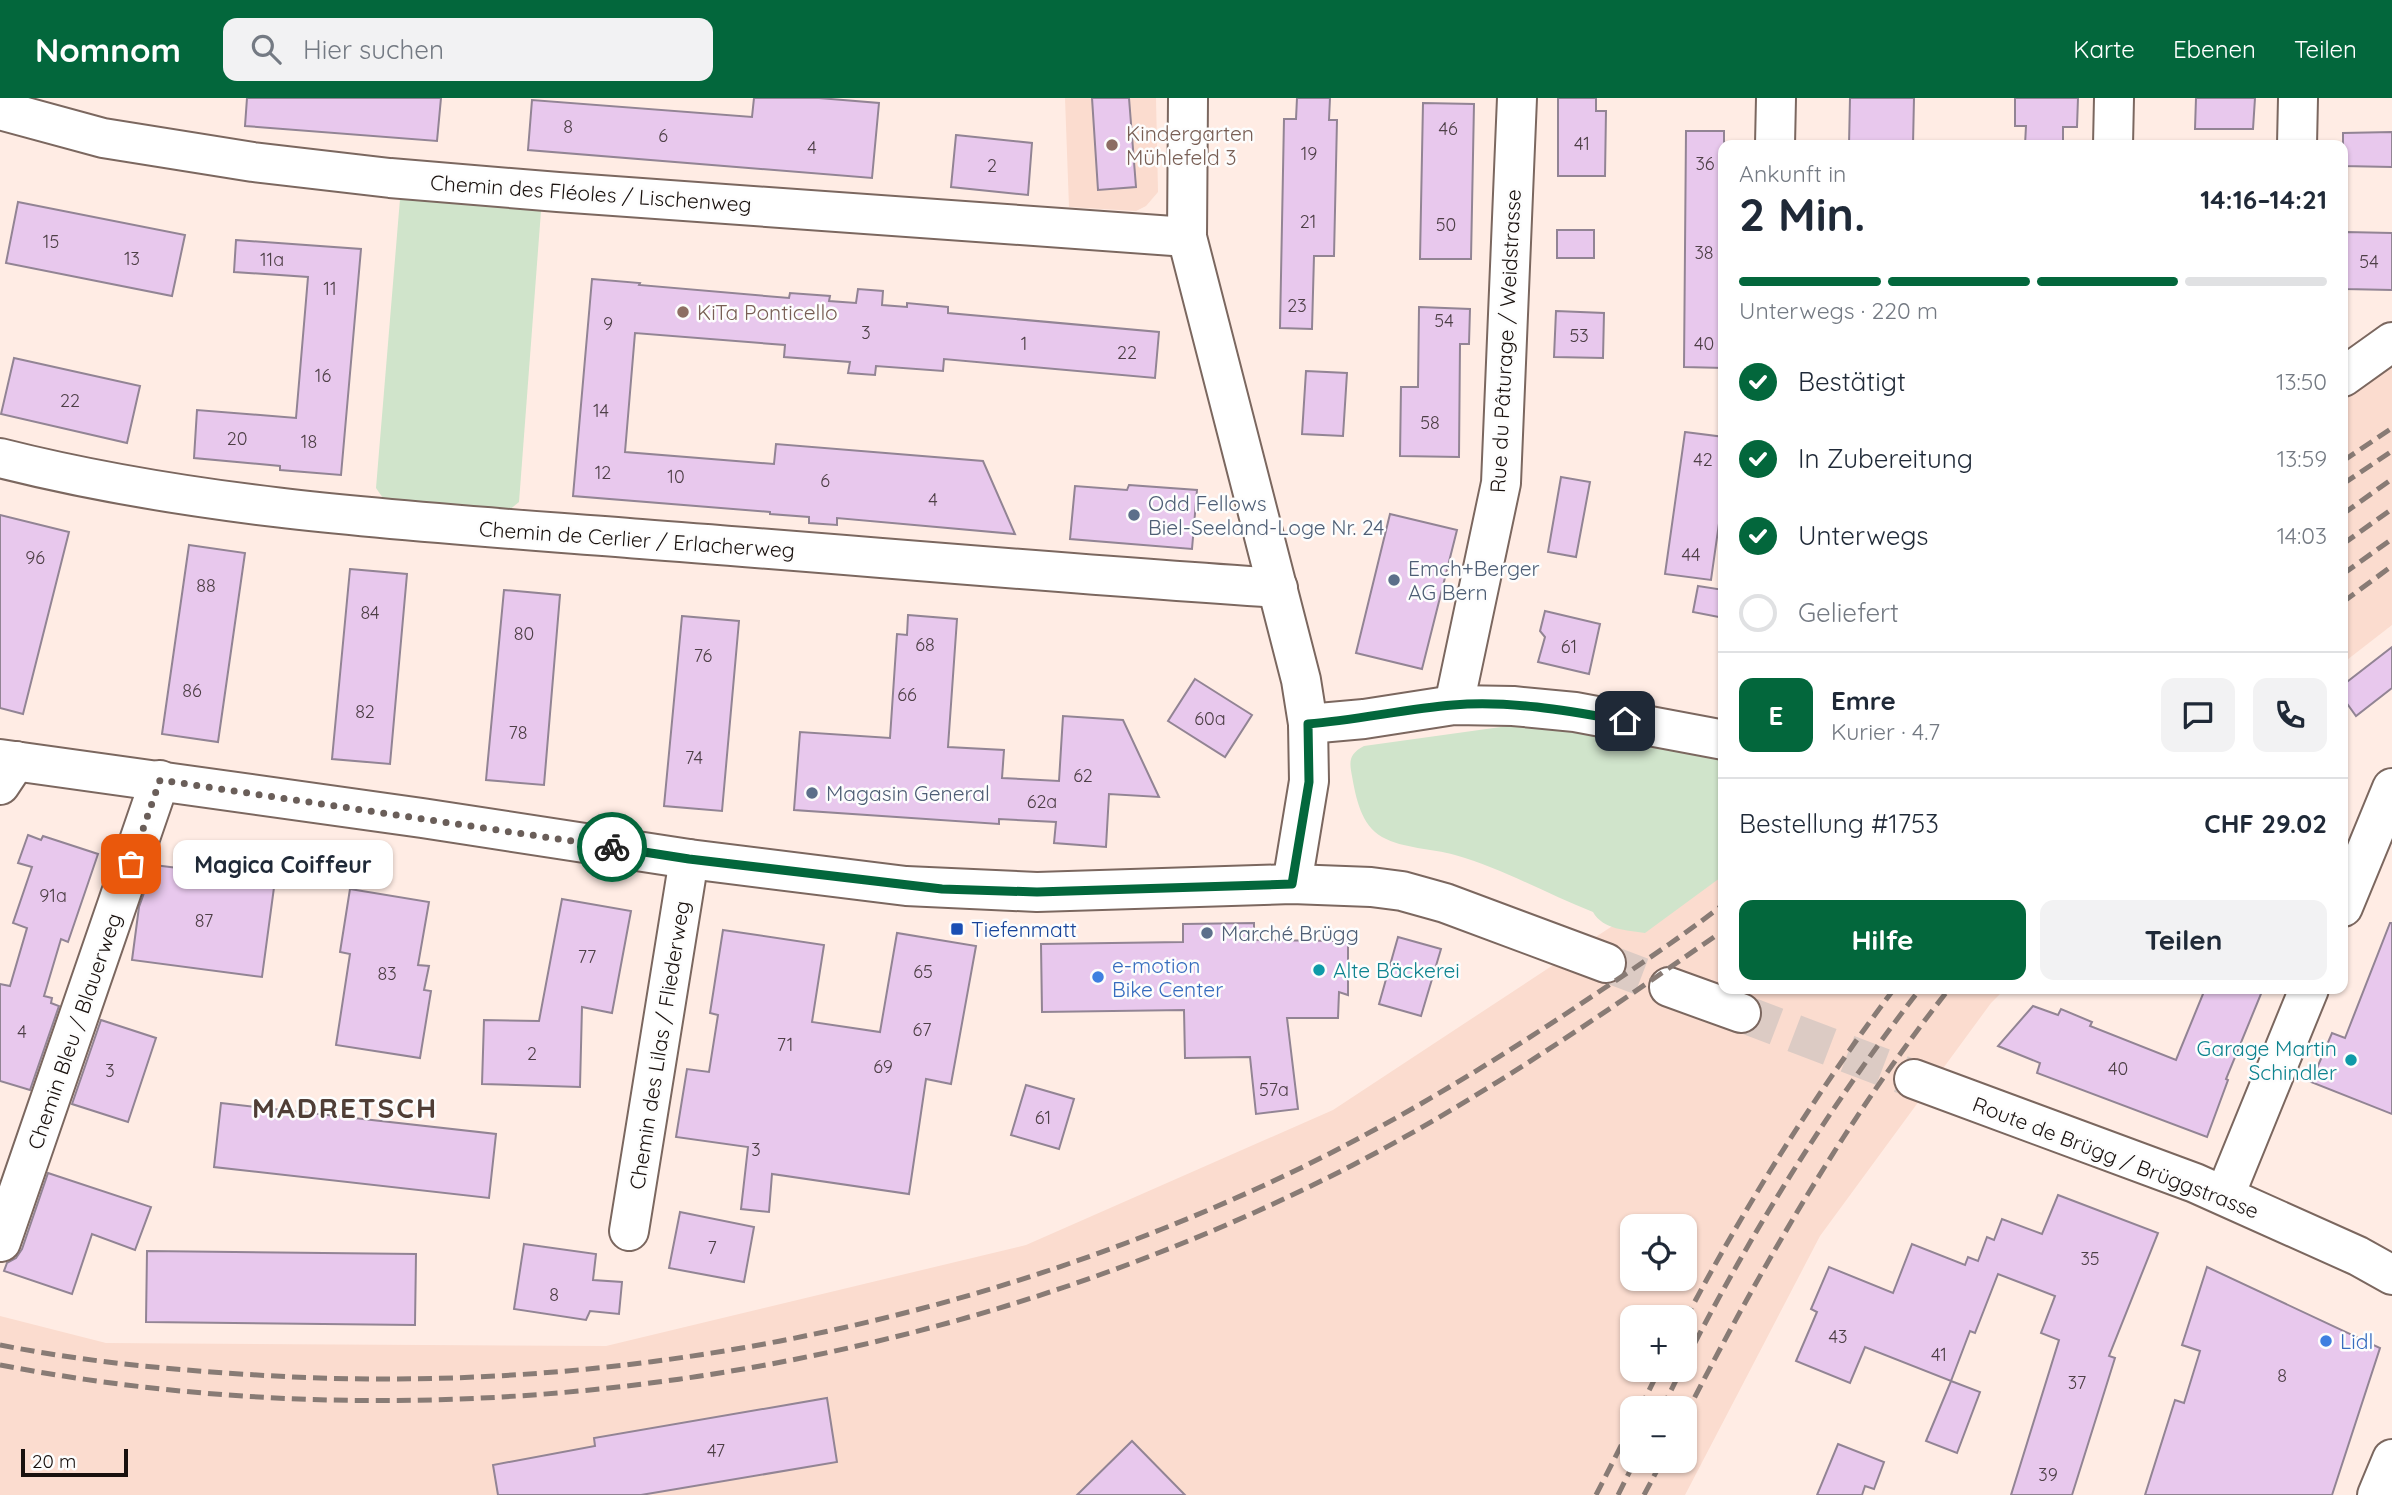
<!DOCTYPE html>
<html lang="de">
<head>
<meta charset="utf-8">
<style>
  body { margin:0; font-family:Quicksand,sans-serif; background:#f2f2f3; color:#1f2937; height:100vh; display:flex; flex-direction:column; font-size:26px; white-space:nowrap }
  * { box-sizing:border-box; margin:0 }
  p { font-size:23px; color:#747a83 }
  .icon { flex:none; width:38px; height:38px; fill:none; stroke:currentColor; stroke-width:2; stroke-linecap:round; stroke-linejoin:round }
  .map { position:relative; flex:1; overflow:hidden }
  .sheet { position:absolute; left:1718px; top:42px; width:630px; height:854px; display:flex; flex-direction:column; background:#fff; border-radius:14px; box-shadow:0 2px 5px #0004 }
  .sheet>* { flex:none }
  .controls { position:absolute; left:1620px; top:1116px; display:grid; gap:14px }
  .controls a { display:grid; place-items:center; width:77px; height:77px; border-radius:14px; background:#fff; box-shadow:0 2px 5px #0004; font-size:35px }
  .scale { position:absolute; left:21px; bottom:18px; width:107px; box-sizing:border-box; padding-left:7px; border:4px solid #19110e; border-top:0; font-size:19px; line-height:24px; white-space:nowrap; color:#19110e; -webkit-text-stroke:5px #fdfdfd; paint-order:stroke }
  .pin { position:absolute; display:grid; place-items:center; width:60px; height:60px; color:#fff; margin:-30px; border-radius:14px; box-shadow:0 4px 10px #0006 }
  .courier { position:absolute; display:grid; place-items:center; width:70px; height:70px; margin:-35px; border:5px solid #03673c; border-radius:50%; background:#fff; color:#222; box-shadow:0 2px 9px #0007 }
  .bubble { position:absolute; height:49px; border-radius:14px; background:#fff; box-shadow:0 2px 5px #0004; font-size:23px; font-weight:800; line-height:49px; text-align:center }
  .headline em { font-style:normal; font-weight:800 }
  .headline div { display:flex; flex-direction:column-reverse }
  .headline { display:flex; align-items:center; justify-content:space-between; height:119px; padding:0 21px }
  h1 { font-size:46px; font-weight:800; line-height:52px }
  .bar { display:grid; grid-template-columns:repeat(4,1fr); gap:10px 7px; align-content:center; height:84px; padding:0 21px }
  .bar i { height:9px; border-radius:5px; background:#e0e1e3 }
  .bar .selected { background:#03673c }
  .bar p { grid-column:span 4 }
  .line { display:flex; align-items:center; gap:18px; padding:0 21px; border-top:2px solid #e0e1e3 }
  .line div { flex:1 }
  .round { display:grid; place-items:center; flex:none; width:74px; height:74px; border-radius:14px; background:#f2f2f3 }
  ol { padding:0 21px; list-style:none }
  li { display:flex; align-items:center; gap:21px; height:77px }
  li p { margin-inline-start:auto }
  li .icon { padding:7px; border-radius:50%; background:#03673c; color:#fff; stroke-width:4 }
  li:last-child { color:#747a83 }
  li i { width:38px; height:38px; border:4px solid #e0e1e3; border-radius:50% }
  .cta { display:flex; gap:14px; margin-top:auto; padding:14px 21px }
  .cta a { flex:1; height:80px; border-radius:14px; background:#03673c; color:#fff; font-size:28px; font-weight:800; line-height:80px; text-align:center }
  .cta a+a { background:#f2f2f3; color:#1f2937 }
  header { display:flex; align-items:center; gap:42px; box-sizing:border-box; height:98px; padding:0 35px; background:#03673c; color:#fff }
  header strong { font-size:33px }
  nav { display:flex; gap:38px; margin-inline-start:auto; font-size:24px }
  .search { width:490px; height:63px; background:#f2f2f3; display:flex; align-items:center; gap:18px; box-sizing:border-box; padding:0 24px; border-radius:14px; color:#747a83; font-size:26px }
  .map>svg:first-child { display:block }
</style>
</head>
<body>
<header>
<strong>Nomnom</strong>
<div class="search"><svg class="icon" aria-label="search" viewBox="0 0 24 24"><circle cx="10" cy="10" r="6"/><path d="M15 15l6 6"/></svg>Hier suchen</div>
<nav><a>Karte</a><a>Ebenen</a><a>Teilen</a></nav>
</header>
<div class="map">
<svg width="2392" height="1397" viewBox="0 0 2392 1397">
  <rect width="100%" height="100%" fill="#ffece4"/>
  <!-- built -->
  <g fill="#fbdccf" fill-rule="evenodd">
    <path d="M1065,0H1156L1158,94L1146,108L1136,113L1069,109Z"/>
    <path d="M2392,262V527L2343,565V298Z"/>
    <path d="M1724,751V891H2005L1991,905L1820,1138L1685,1397H0V1218L106,1245L606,1248L1026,1147L1333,1012L1620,823ZM1633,1129H1685V1181H1633ZM1633,1220H1685V1272H1633ZM1633,1311H1685V1363H1633Z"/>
  </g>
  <!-- green -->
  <g fill="#d0e4cb">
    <path d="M414,93L535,104L541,113L519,404L508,413L385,403L376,390L400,101Z"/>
    <path d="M1536,624L1724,654V777L1645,835C1627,832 1603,832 1593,814C1547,796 1504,771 1455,757C1431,750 1404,751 1382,739C1361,727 1356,700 1352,678C1349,663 1349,656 1364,648Z"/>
  </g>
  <!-- building -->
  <g fill="#e8c8ed" stroke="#928494" stroke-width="2">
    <path d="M247,0H441L437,43L245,28Z"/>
    <path d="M754,0H819L879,5L872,80L528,52L532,2L752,19Z"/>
    <path d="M1092,0H1129L1136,89L1098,92Z"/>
    <path d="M1297,0H1330L1329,22H1337L1334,158H1314L1312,231L1280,230L1284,21H1296Z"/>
    <path d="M1558,0H1596V13H1606L1605,78H1558Z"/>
    <path d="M1850,0H1914L1913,47H1849Z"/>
    <path d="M2015,0H2078L2077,29H2063V47H2025L2026,28H2015Z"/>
    <path d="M2196,0H2255L2253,31H2195Z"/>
    <path d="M1423,5L1474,6L1471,161H1420Z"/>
    <path d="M1686,33H1724V270L1684,269Z"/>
    <path d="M2392,34V69L2343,68V35Z"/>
    <path d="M956,37L1032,45L1028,97L951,89Z"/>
    <path d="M18,104L185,137L172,198L6,165Z"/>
    <rect x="1557" y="132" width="37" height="28"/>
    <path d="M2346,134L2392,135V192L2345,191Z"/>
    <path d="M236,142L361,151L341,377L280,372V368L194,360L197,312L296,320L308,179L234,174Z"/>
    <path d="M592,181L640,185L639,187L789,200L790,195L830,198L829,203L856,205L858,191L883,193L882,207L907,209V205L948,209V215L1159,234L1155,280L944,261L943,273L876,268L875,277L848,275L850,264L784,259L785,247L635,235L625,354L774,366L776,346L983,363L1015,436L837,420V427L809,425V419L770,416V414L573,398Z"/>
    <path d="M1419,209L1470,211L1469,246H1460L1459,359L1400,358L1401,289H1418Z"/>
    <path d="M1556,213L1604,215L1603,260L1554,259Z"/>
    <path d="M14,260L140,288L127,345L1,316Z"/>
    <path d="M1306,273L1347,275L1343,338L1302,336Z"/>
    <path d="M1685,334L1724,339V390L1711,482L1665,476Z"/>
    <path d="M1561,379L1590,384L1576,459L1548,454Z"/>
    <path d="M1129,387L1197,392L1192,451L1070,441L1075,388L1127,392Z"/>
    <path d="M1390,416L1457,432L1422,571L1356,555Z"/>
    <path d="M0,417L69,434L23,616L0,610Z"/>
    <path d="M189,447L245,455L218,644L162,636Z"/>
    <path d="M350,471L407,476L390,666L332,661Z"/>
    <path d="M1698,488L1724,492V520L1693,514Z"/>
    <path d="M504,492L560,497L544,687L486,682Z"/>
    <path d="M1545,513L1600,526L1589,576L1538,564L1545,539L1540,533Z"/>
    <path d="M908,517L957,521L948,649L1004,652L1002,680L1059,683L1063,618L1123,622L1159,699L1109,696L1106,749L1054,745L1056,724L999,721V726L794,712L800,634L890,640L897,536L907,537Z"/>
    <path d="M682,518L739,523L722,713L664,708Z"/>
    <path d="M2392,549V590L2356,618L2343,600V587Z"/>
    <path d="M1195,581L1252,617L1225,659L1168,623Z"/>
    <path d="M28,737L41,742L43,738L98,756L68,844L61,841L44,898L52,900L51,905L59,908L30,992L0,983V886L10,888L27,830L13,825L32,769L18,765Z"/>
    <path d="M154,767L275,782L262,879L132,862L139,809Z"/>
    <path d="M350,791L429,804L418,867L429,868L424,892L431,893L420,960L336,947L350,856L340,854Z"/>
    <path d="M562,801L631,813L612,915L582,909L580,989L482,986L484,922L539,923Z"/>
    <path d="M1254,825V842L1348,843V897L1339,894L1338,920H1287L1298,1011L1256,1016L1250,959L1185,960L1184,912L1042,914L1041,846L1183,844V826Z"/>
    <path d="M2390,825H2392V1016L2311,984L2332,935L2345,940Z"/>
    <path d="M723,832L824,847L812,924L880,934L897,835L976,848L951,986L926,981L909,1096L772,1076L769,1114L741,1111L748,1049L676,1039L687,971L709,974L718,917L710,915Z"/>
    <path d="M1398,839L1441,851L1421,918L1379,906Z"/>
    <path d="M2205,891H2263L2226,981L2228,982L2207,1039L2037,975L2040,965L1998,948L2033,908L2058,917L2061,911L2092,924L2090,928L2176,962Z"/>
    <path d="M101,922L156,940L128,1024L72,1006Z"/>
    <path d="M1026,987L1074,1001L1059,1051L1011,1037Z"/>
    <path d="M221,1005L496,1036L489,1100L214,1069Z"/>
    <path d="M48,1075L151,1109L135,1152L92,1136L72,1196L4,1173L7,1165L16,1160L22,1151Z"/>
    <path d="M2058,1097L2158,1135L2109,1258L2115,1260L2072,1397H2011L2059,1242L2041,1235L2055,1198L1998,1176L1975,1235L1970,1233L1951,1283L1865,1249L1850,1285L1796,1263L1817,1214L1811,1211L1829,1169L1893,1195L1912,1146L1965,1167L1968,1159L1978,1163L1987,1139L1994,1142L2002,1121L2042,1136Z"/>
    <path d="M680,1114L754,1129L744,1184L669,1170Z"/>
    <path d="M524,1146L596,1156L593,1182L622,1184L619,1216L590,1213L586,1222L514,1211Z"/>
    <path d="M147,1153L416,1156L415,1227L146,1224Z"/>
    <path d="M2207,1169L2380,1250L2332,1397H2145L2175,1302L2184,1305L2200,1253L2182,1247Z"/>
    <path d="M1951,1283L1980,1294L1957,1355L1926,1343Z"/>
    <path d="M827,1300L837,1364L641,1397H498L493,1367L595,1348L594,1340Z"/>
    <path d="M1132,1343L1185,1397H1077Z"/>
    <path d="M1838,1346L1884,1364L1874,1391L1865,1388L1862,1397H1817Z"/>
  </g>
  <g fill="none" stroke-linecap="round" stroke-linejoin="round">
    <!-- primary-tunnel -->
    <g stroke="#dccbc4" stroke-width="38" stroke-dasharray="38 19" stroke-linecap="butt">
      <path d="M1606,865L1669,889"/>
      <path d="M1741,915L1914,981"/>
    </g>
    <!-- street casing -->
    <g stroke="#7b675f" stroke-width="42">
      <g id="street">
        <path d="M1188,0L1187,139L1301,582L1308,626L1309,683L1292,786"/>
        <path d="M0,12L103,40L253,64L390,80L558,94L1187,139"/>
        <path d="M1775,47L1776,0"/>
        <path d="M2113,47L2114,0"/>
        <path d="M2297,47L2298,0"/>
        <path d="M2343,279L2392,244"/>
        <path d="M0,360C209,413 426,424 641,441C853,457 1066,476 1278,490"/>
        <path d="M1454,607L1501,385L1517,0"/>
        <path d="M1308,626L1364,621L1454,607L1513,608L1575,614L1724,642"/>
        <path d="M0,687L16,663"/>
        <path d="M2343,809L2392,690"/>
        <path d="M2225,1097L2309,891"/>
        <path d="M629,1133L689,761"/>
        <path d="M1,1144L160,682"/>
        <path d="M2377,1397L2392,1361"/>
      </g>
    </g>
    <!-- primary casing -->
    <g stroke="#7b675f" stroke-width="42">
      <g id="primary">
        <path d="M0,661L422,720L689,761L906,788L1037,794L1292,786L1371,789L1402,793L1445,805L1606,865"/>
        <path d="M1669,889L1741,915"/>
        <path d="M1914,981L2195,1085L2358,1158L2392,1177"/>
      </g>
    </g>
    <!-- street -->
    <use href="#street" stroke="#fff" stroke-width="38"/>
    <!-- primary -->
    <use href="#primary" stroke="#fff" stroke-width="38"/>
    <!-- rail -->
    <g stroke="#887b75" stroke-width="5" stroke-dasharray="14 7" stroke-linecap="butt">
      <path d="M2343,363L2392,330"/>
      <path d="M2343,386L2392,353"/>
      <path d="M2343,416L2392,381"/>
      <path d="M2343,446L2392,411"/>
      <path d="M2343,476L2392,441"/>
      <path d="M2343,504L2392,468"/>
      <path d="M1685,1222C1746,1106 1816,995 1894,891"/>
      <path d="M0,1247C96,1266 195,1274 293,1279C628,1294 965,1226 1269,1085C1386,1031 1496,963 1603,891C1644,864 1685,836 1724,806"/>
      <path d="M1685,1264C1752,1132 1830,1008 1920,891"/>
      <path d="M0,1267C455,1354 940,1279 1351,1068C1482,1000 1603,916 1724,832"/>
      <path d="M1640,1311L1659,1272"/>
      <path d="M1662,1311L1681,1272"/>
      <path d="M1685,1318C1762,1168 1845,1023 1949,891"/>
      <path d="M1596,1397L1633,1324"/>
      <path d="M1618,1397L1635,1363"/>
      <path d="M1644,1397L1662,1363"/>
    </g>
  </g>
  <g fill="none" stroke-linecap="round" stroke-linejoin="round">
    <!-- done -->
    <path stroke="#6a5e59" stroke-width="7" stroke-dasharray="0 12.6" d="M131,766L160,682L612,749"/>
    <!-- route -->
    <path stroke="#03673c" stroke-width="9" d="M612,749L689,761L942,791L1037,794L1292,786L1309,684L1308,626C1357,622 1405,611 1453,607C1510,602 1569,613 1625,623"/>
  </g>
  <!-- markers -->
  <g fill="#8d6e63" stroke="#fdfdfd" stroke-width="2.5">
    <circle cx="1112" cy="47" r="7"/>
    <circle cx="683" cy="214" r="7"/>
  </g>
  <g fill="#5c6f8a" stroke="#fdfdfd" stroke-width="2.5">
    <circle cx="1134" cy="417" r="7"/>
    <circle cx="1394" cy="482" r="7"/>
    <circle cx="812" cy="695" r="7"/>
    <circle cx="1207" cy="835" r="7"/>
  </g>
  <rect fill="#1a4fb4" stroke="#fdfdfd" stroke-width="2.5" x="950" y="824" width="14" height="14" rx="3.5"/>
  <g fill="#0f9aa8" stroke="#fdfdfd" stroke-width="2.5">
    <circle cx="1319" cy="872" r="7"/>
    <circle cx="2351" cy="962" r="7"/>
  </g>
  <g fill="#3f7fe0" stroke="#fdfdfd" stroke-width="2.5">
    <circle cx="1098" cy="879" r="7"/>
    <circle cx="2326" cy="1243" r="7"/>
  </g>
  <g text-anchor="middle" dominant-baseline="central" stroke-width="5" stroke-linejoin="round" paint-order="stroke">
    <!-- number labels -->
    <g font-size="18" fill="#4d3f46">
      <text x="568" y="28">8</text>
      <text x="1448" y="30">46</text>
      <text x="663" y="37">6</text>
      <text x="1582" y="45">41</text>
      <text x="812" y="49">4</text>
      <text x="1309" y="55">19</text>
      <text x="1705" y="65">36</text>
      <text x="992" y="67">2</text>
      <text x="1308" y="123">21</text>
      <text x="1446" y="126">50</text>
      <text x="51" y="143">15</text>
      <text x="1704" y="154">38</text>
      <text x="132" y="160">13</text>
      <text x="272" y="161">11a</text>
      <text x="2369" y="163">54</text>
      <text x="330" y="190">11</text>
      <text x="1297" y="207">23</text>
      <text x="1444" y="222">54</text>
      <text x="608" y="225">9</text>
      <text x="866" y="234">3</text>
      <text x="1579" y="237">53</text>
      <text x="1024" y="245">1</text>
      <text x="1704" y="245">40</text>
      <text x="1127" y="254">22</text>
      <text x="323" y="277">16</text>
      <text x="70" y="302">22</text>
      <text x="601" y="312">14</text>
      <text x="1430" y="324">58</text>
      <text x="237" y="340">20</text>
      <text x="309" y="343">18</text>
      <text x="1703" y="361">42</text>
      <text x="603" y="374">12</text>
      <text x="676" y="378">10</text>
      <text x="825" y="382">6</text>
      <text x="933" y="401">4</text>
      <text x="1691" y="456">44</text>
      <text x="35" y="459">96</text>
      <text x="206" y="487">88</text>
      <text x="370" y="514">84</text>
      <text x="524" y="535">80</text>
      <text x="925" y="546">68</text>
      <text x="1569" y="548">61</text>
      <text x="703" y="557">76</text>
      <text x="192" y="592">86</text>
      <text x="907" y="596">66</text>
      <text x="365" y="613">82</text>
      <text x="1210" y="620">60a</text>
      <text x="518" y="634">78</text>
      <text x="694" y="659">74</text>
      <text x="1083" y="677">62</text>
      <text x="1042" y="703">62a</text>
      <text x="53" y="797">91a</text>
      <text x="204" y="822">87</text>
      <text x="587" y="858">77</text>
      <text x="923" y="873">65</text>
      <text x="387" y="875">83</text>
      <text x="922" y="931">67</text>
      <text x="22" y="933">4</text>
      <text x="785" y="946">71</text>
      <text x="532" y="955">2</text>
      <text x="883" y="968">69</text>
      <text x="2118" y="970">40</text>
      <text x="110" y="972">3</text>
      <text x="1274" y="991">57a</text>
      <text x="1043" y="1019">61</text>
      <text x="756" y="1051">3</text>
      <text x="712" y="1149">7</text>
      <text x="2090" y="1160">35</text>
      <text x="554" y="1196">8</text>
      <text x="1838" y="1238">43</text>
      <text x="1939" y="1256">41</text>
      <text x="2282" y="1277">8</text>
      <text x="2077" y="1284">37</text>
      <text x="716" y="1352">47</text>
      <text x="2048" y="1376">39</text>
    </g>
    <!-- education labels -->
    <g font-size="21" fill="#785e54" stroke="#fdfdfd" text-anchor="start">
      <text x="1126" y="35">Kindergarten<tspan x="1126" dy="24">Mühlefeld 3</tspan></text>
      <text x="697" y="214">KiTa Ponticello</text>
    </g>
    <!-- street labels -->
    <g font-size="21" fill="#19110e" stroke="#fdfdfd">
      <text transform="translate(591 95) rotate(4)">Chemin des Fléoles / Lischenweg</text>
      <text transform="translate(1505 243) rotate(-87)">Rue du Pâturage / Weidstrasse</text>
      <text transform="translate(637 441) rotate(4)">Chemin de Cerlier / Erlacherweg</text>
      <text transform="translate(74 933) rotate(-71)">Chemin Bleu / Blauerweg</text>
      <text transform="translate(659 947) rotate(-81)">Chemin des Lilas / Fliederweg</text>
      <text transform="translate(2116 1059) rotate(21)">Route de Brügg / Brüggstrasse</text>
    </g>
    <!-- service labels -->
    <g font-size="21" fill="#4e5e75" stroke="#fdfdfd" text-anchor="start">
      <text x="1148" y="405">Odd Fellows<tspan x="1148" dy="24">Biel-Seeland-Loge Nr. 24</tspan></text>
      <text x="1408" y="470">Emch+Berger<tspan x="1408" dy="24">AG Bern</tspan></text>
      <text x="826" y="695">Magasin General</text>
      <text x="1221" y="835">Marché Brügg</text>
    </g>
    <!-- transit labels -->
    <g font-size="21" fill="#164399" stroke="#fdfdfd" text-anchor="start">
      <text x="971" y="831">Tiefenmatt</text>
    </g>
    <!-- shop labels -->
    <g font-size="21" fill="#366cbe" stroke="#fdfdfd" text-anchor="start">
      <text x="1112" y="867">e-motion<tspan x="1112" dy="24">Bike Center</tspan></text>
      <text x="2340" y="1243">Lidl</text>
    </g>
    <!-- culture labels -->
    <g font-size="21" fill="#0d838f" stroke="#fdfdfd" text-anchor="start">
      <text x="1333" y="872">Alte Bäckerei</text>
      <text x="2337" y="950" text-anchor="end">Garage Martin<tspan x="2337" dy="24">Schindler</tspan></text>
    </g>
    <!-- district labels -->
    <g font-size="28" font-weight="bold" letter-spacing="2" fill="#503e36" stroke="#fdfdfd">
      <text x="345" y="1009">MADRETSCH</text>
    </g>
  </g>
</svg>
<div class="controls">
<a><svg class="icon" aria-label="locate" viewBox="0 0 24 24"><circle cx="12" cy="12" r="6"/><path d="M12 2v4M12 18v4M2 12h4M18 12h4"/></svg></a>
<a>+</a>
<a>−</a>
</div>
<div class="scale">20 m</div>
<div class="pin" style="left:131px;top:766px;background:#ea580c"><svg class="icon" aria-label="bag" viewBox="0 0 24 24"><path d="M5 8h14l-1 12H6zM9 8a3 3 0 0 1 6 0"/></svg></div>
<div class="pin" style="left:1625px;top:623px;background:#1f2937"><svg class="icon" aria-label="home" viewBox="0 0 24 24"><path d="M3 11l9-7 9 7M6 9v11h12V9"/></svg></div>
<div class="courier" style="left:612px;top:749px"><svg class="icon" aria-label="bike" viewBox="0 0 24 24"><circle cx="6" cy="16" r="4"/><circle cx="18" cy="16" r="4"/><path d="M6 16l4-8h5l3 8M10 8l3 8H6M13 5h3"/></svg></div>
<div class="bubble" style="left:173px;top:742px;width:220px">Magica Coiffeur</div>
<section class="sheet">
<div class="headline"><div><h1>2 Min.</h1><p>Ankunft in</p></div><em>14:16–14:21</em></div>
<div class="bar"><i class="selected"></i><i class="selected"></i><i class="selected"></i><i></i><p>Unterwegs · 220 m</p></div>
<ol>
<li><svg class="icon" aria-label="check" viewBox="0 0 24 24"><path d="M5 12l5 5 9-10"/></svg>Bestätigt<p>13:50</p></li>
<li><svg class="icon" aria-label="check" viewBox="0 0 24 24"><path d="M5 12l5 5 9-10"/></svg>In Zubereitung<p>13:59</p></li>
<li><svg class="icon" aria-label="check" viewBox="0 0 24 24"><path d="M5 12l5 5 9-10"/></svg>Unterwegs<p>14:03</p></li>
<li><i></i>Geliefert</li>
</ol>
<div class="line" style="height:126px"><b class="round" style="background:#03673c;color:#fff">E</b><div><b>Emre</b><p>Kurier · 4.7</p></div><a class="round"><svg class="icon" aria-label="chat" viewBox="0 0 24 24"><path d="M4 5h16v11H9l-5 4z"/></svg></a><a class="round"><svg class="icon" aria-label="phone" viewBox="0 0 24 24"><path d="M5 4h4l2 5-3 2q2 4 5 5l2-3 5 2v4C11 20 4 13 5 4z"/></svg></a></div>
<div class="line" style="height:91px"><div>Bestellung #1753</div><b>CHF 29.02</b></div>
<div class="cta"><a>Hilfe</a><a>Teilen</a></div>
</section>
</div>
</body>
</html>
